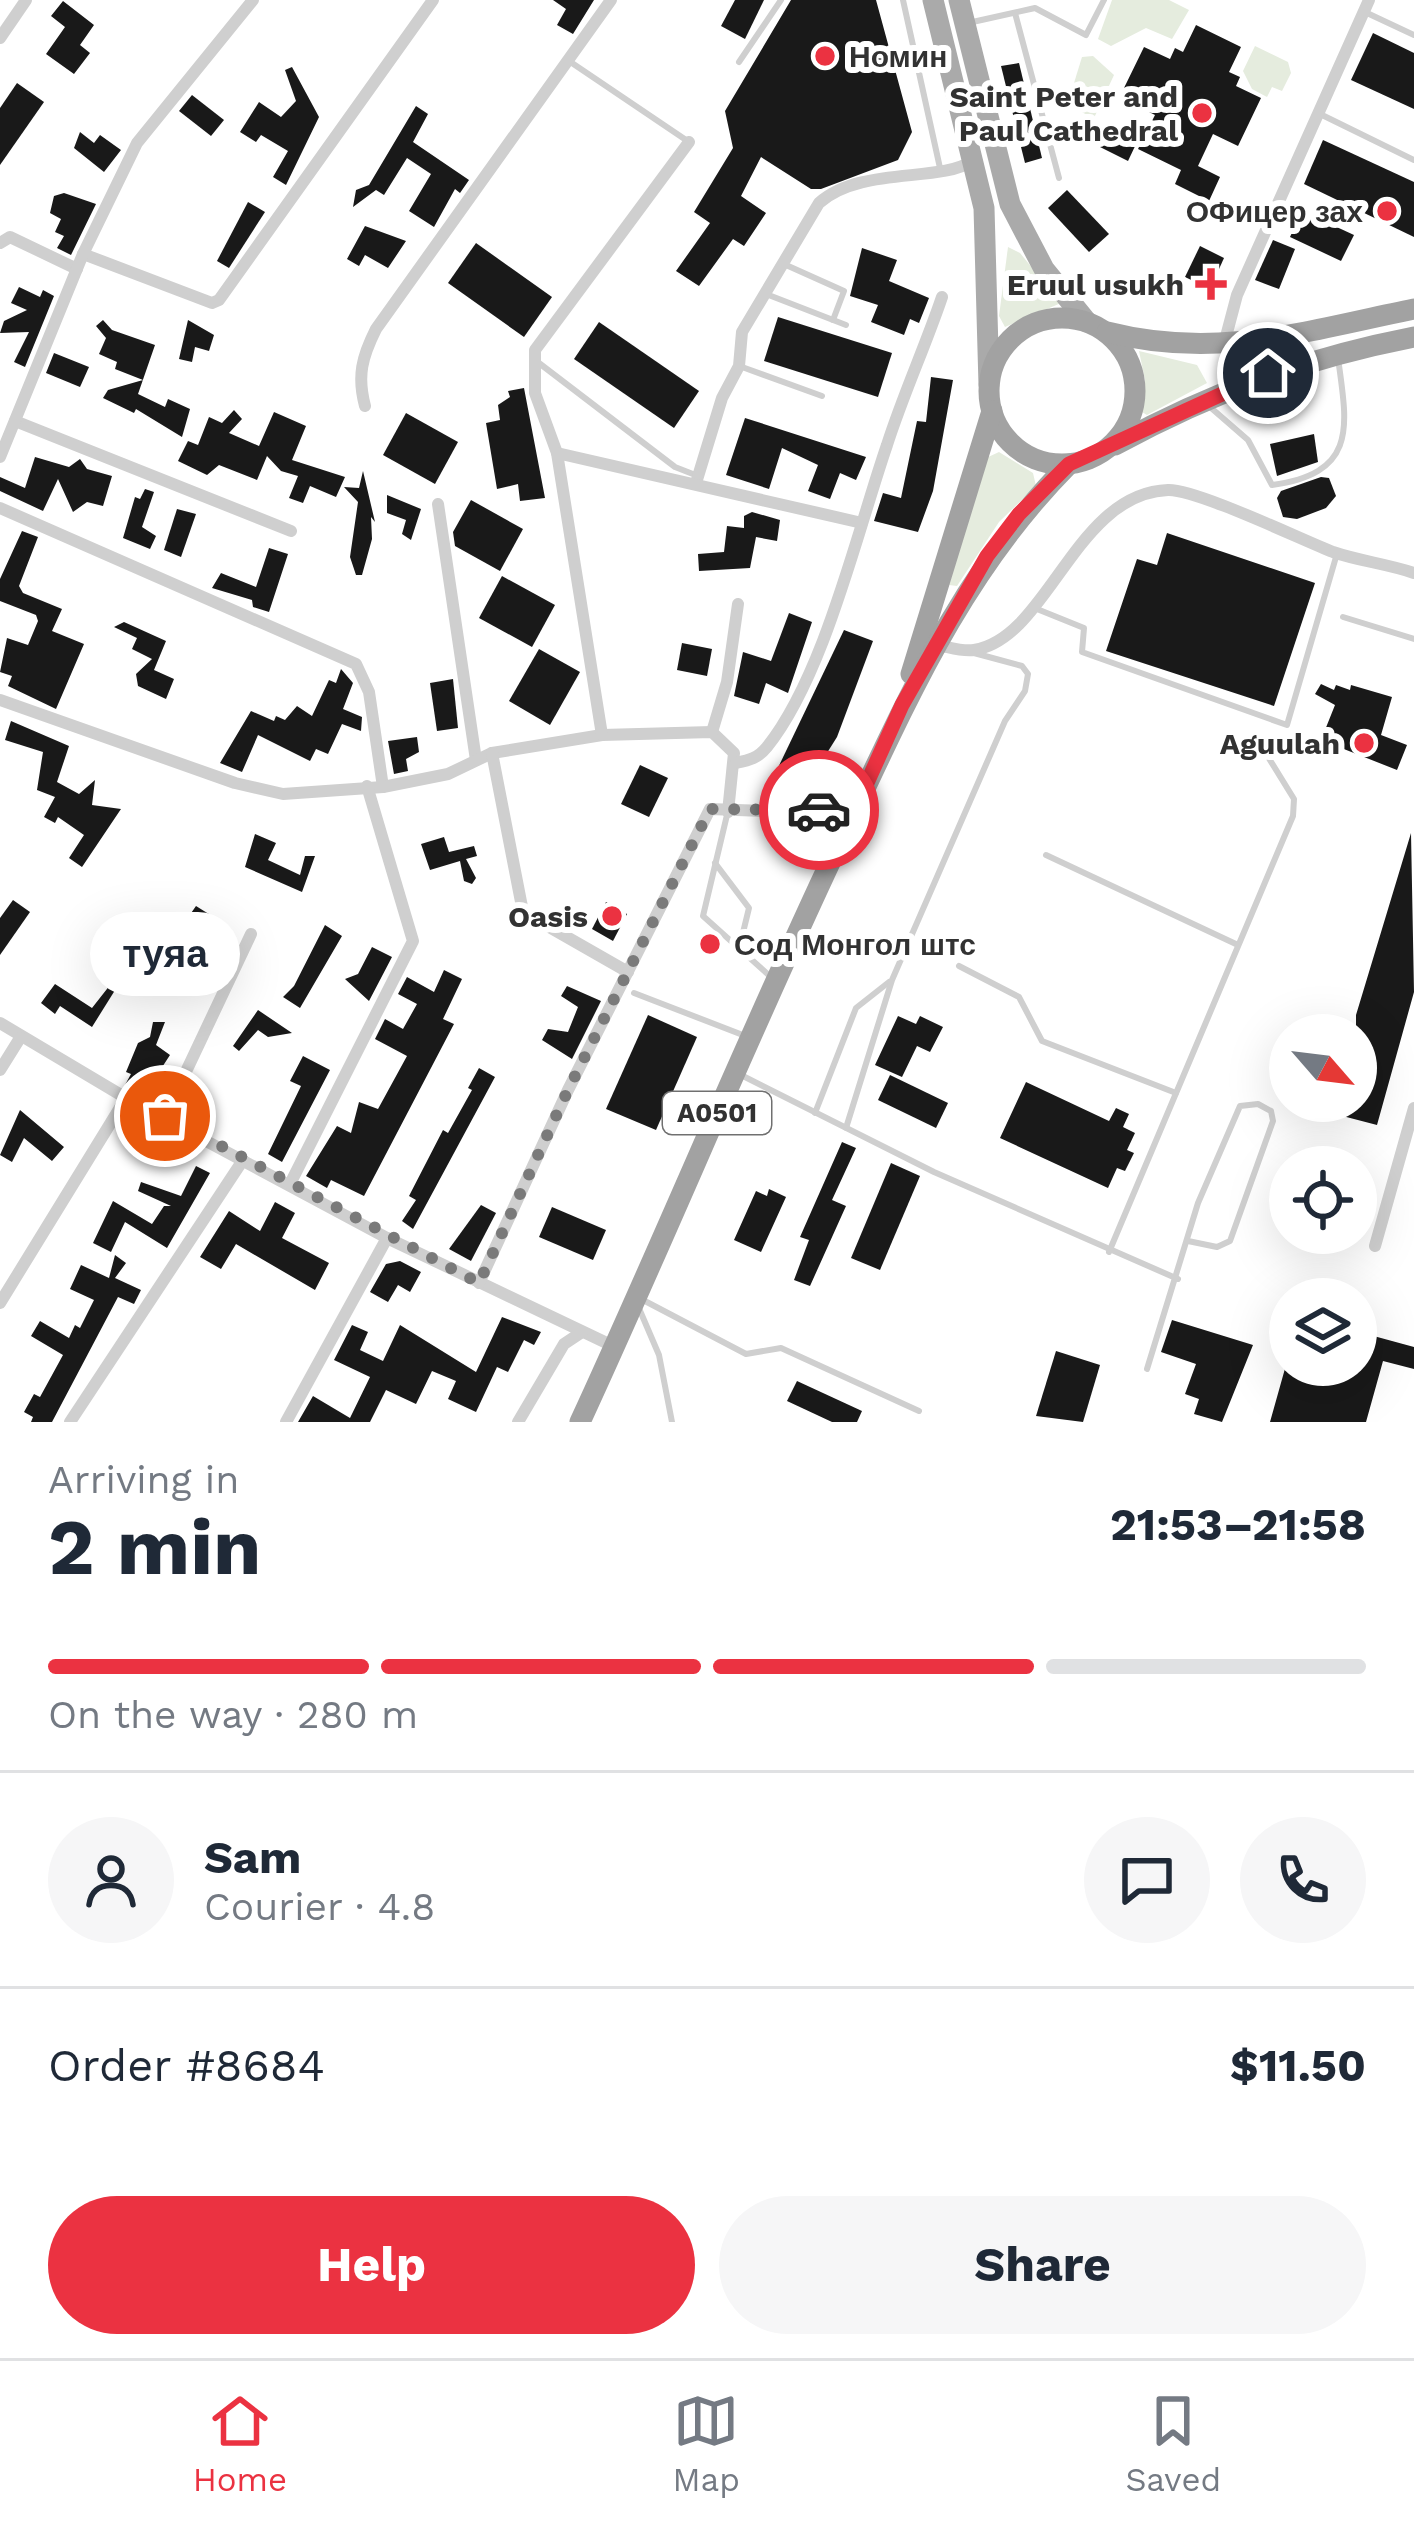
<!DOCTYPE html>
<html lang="en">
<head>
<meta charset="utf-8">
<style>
  body { margin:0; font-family:"Work Sans",sans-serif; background:#f6f6f7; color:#1f2937; height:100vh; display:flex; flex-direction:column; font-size:45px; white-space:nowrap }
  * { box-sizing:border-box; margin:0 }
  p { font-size:39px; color:#747a83 }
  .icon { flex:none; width:66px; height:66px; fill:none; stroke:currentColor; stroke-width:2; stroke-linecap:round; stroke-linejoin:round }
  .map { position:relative; height:1422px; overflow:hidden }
  .drawer { display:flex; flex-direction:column; background:#fff; flex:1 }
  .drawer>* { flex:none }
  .needle { width:78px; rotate:118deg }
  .fabs { position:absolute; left:1269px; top:1014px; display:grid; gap:24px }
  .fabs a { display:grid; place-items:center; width:108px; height:108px; border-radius:50%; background:#fff; box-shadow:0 12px 48px #0002; font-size:60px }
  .pin { position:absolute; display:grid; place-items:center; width:102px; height:102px; color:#fff; margin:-51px; border:6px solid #fff; border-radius:50%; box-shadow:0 3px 12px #0007 }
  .courier { position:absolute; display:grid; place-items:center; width:120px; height:120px; margin:-60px; border:9px solid #eb3241; border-radius:50%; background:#fff; color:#222; box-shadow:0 3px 15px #0007 }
  .bubble { position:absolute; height:84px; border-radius:42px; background:#fff; box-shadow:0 12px 48px #0002; font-size:39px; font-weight:700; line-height:84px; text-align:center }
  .overview em { font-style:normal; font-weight:700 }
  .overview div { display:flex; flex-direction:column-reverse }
  .overview { display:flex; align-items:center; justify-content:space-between; height:204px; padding:0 48px }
  h1 { font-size:78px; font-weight:700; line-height:90px }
  .bar { display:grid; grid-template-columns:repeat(4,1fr); gap:18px 12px; align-content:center; height:144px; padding:0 48px }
  .bar i { height:15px; border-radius:9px; background:#e0e1e3 }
  .bar .selected { background:#eb3241 }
  .bar p { grid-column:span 4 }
  .line { display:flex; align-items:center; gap:30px; padding:0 48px; border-top:3px solid #e0e1e3 }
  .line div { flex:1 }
  .round { display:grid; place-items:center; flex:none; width:126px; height:126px; border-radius:63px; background:#f6f6f7 }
  .cta { display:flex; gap:24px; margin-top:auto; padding:24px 48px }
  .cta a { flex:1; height:138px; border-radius:72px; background:#eb3241; color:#fff; font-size:48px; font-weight:700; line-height:138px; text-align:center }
  .cta a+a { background:#f6f6f7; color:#1f2937 }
  .dock { display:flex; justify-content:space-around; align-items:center; height:168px; border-top:3px solid #e0e1e3; background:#fff; font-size:33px; color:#747a83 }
  .dock a { display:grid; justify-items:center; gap:6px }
  .dock .selected { color:#eb3241 }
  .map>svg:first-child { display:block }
</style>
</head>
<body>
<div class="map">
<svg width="1414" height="1422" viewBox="0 0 1414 1422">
  <rect width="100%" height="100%" fill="#fff"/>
  <!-- green -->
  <g fill="#e5ecde">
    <path d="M1112,0H1169L1189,10L1172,39L1146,28L1111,46L1098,39Z"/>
    <path d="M1255,46L1288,62L1291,73L1282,91L1272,87L1267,97L1252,89L1243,71Z"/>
    <path d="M1093,56L1114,75L1094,118L1077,110L1074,83L1082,57Z"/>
    <path d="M1008,247L1020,253L1061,303L1005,327L999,316Z"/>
    <path d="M1139,351L1197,365L1207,383L1147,415L1142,412L1145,380Z"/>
    <path d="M999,452L1033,473L1036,486L999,522L957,586L949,585L986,458Z"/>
  </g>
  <!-- building -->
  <g fill="#191919">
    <path d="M553,0H594L573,34L557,25L566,9Z"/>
    <path d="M735,0H764L745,39L721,26Z"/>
    <path d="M791,0H876L912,132L898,160L821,189H811L761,157L741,196L766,213L744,246L733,239L699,286L676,271L710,223L694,212L733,148L725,111Z"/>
    <path d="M63,1L94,25L80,45L90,53L74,74L46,54L65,27L51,16Z"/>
    <path d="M1196,25L1241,47L1229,72L1240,77L1236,86L1261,98L1238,146L1213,134L1198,166L1220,177L1209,201L1175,184L1181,170L1138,149L1155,115L1145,110L1150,101L1124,88L1144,47L1170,59L1175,48L1183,52Z"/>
    <path d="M1373,33L1414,53V109L1351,80Z"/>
    <path d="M1019,63L1042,158L1025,163L1001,66Z"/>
    <path d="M292,67L319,117L286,185L273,177L288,151L261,135L256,142L240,132L259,102L281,117L296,101L285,70Z"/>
    <path d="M17,83L44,102L0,165V108Z"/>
    <path d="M192,95L224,120L211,136L179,111Z"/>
    <path d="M416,106L428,114L413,142L469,180L460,193L455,189L434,227L409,211L431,174L407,158L384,195L376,190L353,207L356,190L369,185Z"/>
    <path d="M1105,127L1137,142L1128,161L1096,145Z"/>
    <path d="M80,132L94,143L100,135L121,150L104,172L74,148Z"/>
    <path d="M1323,140L1414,182V237L1304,184Z"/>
    <path d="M1067,190L1109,234L1089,252L1048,208Z"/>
    <path d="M64,193L96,204L71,255L57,248L64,236L55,232L61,219L50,213L54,196Z"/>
    <path d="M248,202L265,212L229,268L217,261Z"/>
    <path d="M1302,211L1354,235L1341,261L1290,237Z"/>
    <path d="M365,226L406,241L388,268L365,255L359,266L347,259Z"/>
    <path d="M1273,240L1295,249L1279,289L1255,280Z"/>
    <path d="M476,243L552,297L524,337L448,283Z"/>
    <path d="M1200,246L1224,258L1210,289L1185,277Z"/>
    <path d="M862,248L897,260L889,281L929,298L919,323L910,319L904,335L871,322L878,305L850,296Z"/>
    <path d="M19,287L40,297L43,290L54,296L25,367L14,362L29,332L0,333L4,321L27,310L11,303Z"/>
    <path d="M778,317L892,353L878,397L764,361Z"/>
    <path d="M103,320L112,330L155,345L138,394L165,407L168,399L190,409L182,437L136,409L134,413L103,398L108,390L143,380L115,369L117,362L99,354L106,338L96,326Z"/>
    <path d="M188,320L214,335L209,351L195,347L192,362L179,359Z"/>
    <path d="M599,322L699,391L674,428L574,359Z"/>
    <path d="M54,353L89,367L80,387L46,373Z"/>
    <path d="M931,377L953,380L933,491L918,532L874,521L883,493L901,498L917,421L926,422Z"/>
    <path d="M524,388L545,498L520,501L518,484L497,489L486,423L500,420L498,405L510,397L508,391Z"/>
    <path d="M234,410L242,419L229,433L259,446L274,412L306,426L292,460L345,477L336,497L310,486L303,503L289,498L298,476L281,471L267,456L257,480L219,465L207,475L178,461L188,441L198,445L209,417L222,423Z"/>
    <path d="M406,413L458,442L435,484L383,455Z"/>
    <path d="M745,418L866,457L856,480L840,473L830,499L808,491L818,465L782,448L769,489L726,475Z"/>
    <path d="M1314,434L1318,462L1277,476L1270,444Z"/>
    <path d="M35,457L69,467L80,459L87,469L112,476L103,506L87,502L73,512L58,479L43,511L0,491V477L25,488Z"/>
    <path d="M363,471L375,522L371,517L372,539L362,575H356L350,557L358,502L344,487L359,488Z"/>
    <path d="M1321,477L1329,478L1336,496L1326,508L1297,519L1283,517L1277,498L1281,491Z"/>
    <path d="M145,489L154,492L142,527L156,536L150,549L123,538L135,497L140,499Z"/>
    <path d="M387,495L421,509L411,540L402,534L406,520L387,513Z"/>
    <path d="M471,500L523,529L500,571L455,546L453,532Z"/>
    <path d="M177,509L196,514L181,557L164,550Z"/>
    <path d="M752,512L780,520L777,541L756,537L750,568L699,571L698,554L724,552L727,526L744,528V516Z"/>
    <path d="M22,531L38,537L19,586L23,593L62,609L52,631L84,644L56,709L8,686L12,676L0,672L7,638L28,645L38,621L36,615L0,601V579Z"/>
    <path d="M1167,533L1315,583L1274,706L1106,651L1137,559L1157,565Z"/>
    <path d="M269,548L288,554L269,612L253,607L252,600L212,588L221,573L256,587Z"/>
    <path d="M502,576L555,605L532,647L479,618Z"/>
    <path d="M789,613L812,622L788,693L766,683L759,704L734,696L743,652L771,661Z"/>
    <path d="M124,622L166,641L154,670L174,679L166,699L138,686L136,674L152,659L132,649L137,638L114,627Z"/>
    <path d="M844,630L873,641L837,737L805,788L775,774Z"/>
    <path d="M682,643L712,649L707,676L677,670Z"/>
    <path d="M539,649L580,672L550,725L509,701Z"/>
    <path d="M341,669L353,683L343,709L362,717L361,731L342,724L328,754L316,749L310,761L258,735L242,772L220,763L251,711L274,721L276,716L285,720L297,706L312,716L329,680L336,683Z"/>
    <path d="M453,679L458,728L437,731L430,683Z"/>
    <path d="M1321,684L1334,690L1336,685L1350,690L1351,685L1392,697L1381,735L1407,745L1397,770L1321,740L1335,705L1315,694Z"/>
    <path d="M11,721L69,746L57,782L79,794L95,780L92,805L121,809L82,867L69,858L84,835L58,817L55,823L44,817L55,797L37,790L43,752L5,740Z"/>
    <path d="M417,737L419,752L406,759L408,771L394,774L388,741Z"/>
    <path d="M640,765L668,778L649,817L621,804Z"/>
    <path d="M1411,833L1414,992L1377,1125L1331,1113L1334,1101H1356V1015Z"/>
    <path d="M255,834L276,843L268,860L300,875L305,856H315L302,892L245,867Z"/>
    <path d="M444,837L449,852L474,846L477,856L466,859L476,878L472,884L464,881L460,861L430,870L421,844Z"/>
    <path d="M13,900L30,912L0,955V918Z"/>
    <path d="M606,902L627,914L613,941L592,929Z"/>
    <path d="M196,906L212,916L206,927L235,943L230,955L198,939L192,954L182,953L190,935L180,929Z"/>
    <path d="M325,925L342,936L300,1008L283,997L294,986Z"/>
    <path d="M372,947L392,957L369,1001L345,979L358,974Z"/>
    <path d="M136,952L145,953V963L123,991L117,987L92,1027L60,1006L55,1014L41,1003L55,984L92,1008Z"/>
    <path d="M444,970L462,979L443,1019L454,1024L364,1196L331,1180L327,1188L306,1176L337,1126L351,1133L359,1102L378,1109L407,1056L375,1039L385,1019L403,1029L417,1004L398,994L407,977L434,992Z"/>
    <path d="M567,986L601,1001L572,1059L542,1040L548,1029L568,1032L578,1007L561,996Z"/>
    <path d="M258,1010L292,1033L268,1037L258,1030L239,1051L233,1046Z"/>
    <path d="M648,1015L697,1037L656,1130L606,1109Z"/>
    <path d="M898,1016L916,1024L920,1016L943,1027L930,1052L917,1046L902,1077L875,1065Z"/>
    <path d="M153,1022H165L156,1045L170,1055L144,1095L125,1085L131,1074L126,1072L138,1043L150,1037Z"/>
    <path d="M303,1056L330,1070L282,1162L268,1154L301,1086L290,1081Z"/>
    <path d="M479,1068L495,1077L413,1229L402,1221L416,1200L409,1196L443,1130L448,1133L472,1090L468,1088Z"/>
    <path d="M890,1075L948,1103L936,1128L878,1100Z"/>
    <path d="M1026,1082L1109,1121L1116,1108L1129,1114L1123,1127L1135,1133L1127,1150L1134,1153L1125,1171L1117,1168L1108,1188L1000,1138Z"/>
    <path d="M20,1110L64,1147L52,1161L24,1138L12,1162L0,1155Z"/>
    <path d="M842,1142L856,1148L832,1200L846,1206L810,1286L794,1280L809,1240L800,1237Z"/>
    <path d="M891,1163L920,1176L880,1270L851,1258Z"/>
    <path d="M196,1166L210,1173L167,1248L125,1222L111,1252L93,1243L113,1201L152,1224L164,1206H171L138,1191L141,1182L181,1196Z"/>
    <path d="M769,1189L786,1197L761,1252L734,1240L756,1191L767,1196Z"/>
    <path d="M275,1202L295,1213L282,1238L329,1263L315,1290L236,1244L221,1269L200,1257L229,1211L260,1231Z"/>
    <path d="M481,1205L496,1213L471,1261L449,1249Z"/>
    <path d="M552,1207L606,1230L593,1260L539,1237Z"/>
    <path d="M115,1255L126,1263L115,1278L141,1290L134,1304L118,1297L52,1422H31L33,1417L24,1412L34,1394L40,1397L63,1355L31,1336L40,1321L69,1338L75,1325L80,1328L94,1300L70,1289L81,1265L109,1278Z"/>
    <path d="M400,1261L421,1272L410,1292L398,1285L388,1302L370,1292L386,1264Z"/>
    <path d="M502,1317L541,1332L534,1345L524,1340L508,1372L497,1367L476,1412L448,1399L456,1381L432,1371L416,1404L386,1390L370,1422H298L313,1396L350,1418L370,1377L334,1360L352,1325L368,1332L360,1350L383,1361L400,1325L476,1372Z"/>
    <path d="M1172,1320L1253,1345L1222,1422L1194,1414L1199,1399L1185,1394L1196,1364L1161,1352Z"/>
    <path d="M1370,1335L1414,1347V1369L1383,1361L1366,1422H1270L1286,1365H1356V1342L1367,1345Z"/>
    <path d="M1056,1351L1100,1365L1083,1422L1036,1416Z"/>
    <path d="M797,1381L862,1411L857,1422H832L787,1401Z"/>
  </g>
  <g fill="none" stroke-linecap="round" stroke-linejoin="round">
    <!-- service -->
    <g stroke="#cfcfcf" stroke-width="6">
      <path d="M903,0L940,168"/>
      <path d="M1015,13L1059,178"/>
      <path d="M1367,13L1414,35"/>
      <path d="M968,23L1035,8L1086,35L1104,0"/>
      <path d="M569,61L689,142"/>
      <path d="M739,62L781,0"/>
      <path d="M1320,114L1414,160"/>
      <path d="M786,265L844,291L833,320"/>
      <path d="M766,294L846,325"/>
      <path d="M535,360L675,467L698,476"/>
      <path d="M742,367L822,396"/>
      <path d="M1210,407L1248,440L1272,485C1359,473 1347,425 1338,358"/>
      <path d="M1032,607L1084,628L1082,652L1287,725L1336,557"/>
      <path d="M1343,617L1414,639"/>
      <path d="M727,815L703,916L772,978"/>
      <path d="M1046,855L1238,945"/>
      <path d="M715,863L749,908L739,949"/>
      <path d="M959,966L1019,997L1042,1041L1176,1093"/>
      <path d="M634,993L748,1037"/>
      <path d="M737,1073L934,1172L1178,1279"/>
      <path d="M815,1113L856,1008L889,982"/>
      <path d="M846,1128L892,980L1005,721L1025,691L1028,674L1022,666L974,653"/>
      <path d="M1109,1252L1293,816L1294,799L1265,752"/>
      <path d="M643,1300L746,1354L781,1348L919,1411"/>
      <path d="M638,1306L659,1355L672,1422"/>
      <path d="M1147,1369L1198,1203L1240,1106L1258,1104L1271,1111L1273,1121L1230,1241L1217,1247L1188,1241"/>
    </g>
    <!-- minor -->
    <g stroke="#cfcfcf" stroke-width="12">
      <path d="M0,38L26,0"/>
      <path d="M0,243L10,237L77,269"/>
      <path d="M83,254L212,303L219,300L433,0"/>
      <path d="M1224,344L1237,295L1369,0"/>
      <path d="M365,406C357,376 362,357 376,329L611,0"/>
      <path d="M15,421L291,531"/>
      <path d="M557,453L535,393V350L689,142"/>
      <path d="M0,457L83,254L137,143L253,0"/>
      <path d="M696,483L722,398L739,366L742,332L819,203C860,166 940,183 972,161"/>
      <path d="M438,504L476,760"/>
      <path d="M0,508L356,664L369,692L383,787"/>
      <path d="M937,645C949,647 962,652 974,650C1048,639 1075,493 1168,490C1196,489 1300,539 1333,552C1359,561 1388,564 1414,573"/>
      <path d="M0,700L235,783L283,794L383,787L448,774L492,753L602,735L712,732L734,753L728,812"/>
      <path d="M712,732L727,682L738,604"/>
      <path d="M602,735L557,453L862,523"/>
      <path d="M492,753L523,912L628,972"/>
      <path d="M736,763C750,760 758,758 767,747C824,676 857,532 887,445C903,395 925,347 942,297"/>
      <path d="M0,1023L126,1098L387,1238L613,1346"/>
      <path d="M0,1070L20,1038"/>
      <path d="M165,1116L251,934"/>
      <path d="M290,1184L413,941L367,786"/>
      <path d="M1375,1246L1414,1108"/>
      <path d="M479,1283L568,1090L710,809L853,814"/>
      <path d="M0,1303L126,1098"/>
      <path d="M70,1422L243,1160"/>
      <path d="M286,1422L387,1238"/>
      <path d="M518,1422L564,1344L582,1332"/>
    </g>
    <!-- primary -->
    <g stroke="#aaa" stroke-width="21">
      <path d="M933,0L984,208L989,385"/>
      <path d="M959,0L1010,204L1044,269L1087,322"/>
    </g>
    <!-- trunk -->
    <g stroke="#a2a2a2" stroke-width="21">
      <circle cx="1062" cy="391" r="73"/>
      <path d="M1107,332C1217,360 1305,331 1414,309"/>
      <path d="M1115,445C1212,392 1306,358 1414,337"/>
      <path d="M911,674L992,411"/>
      <path d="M580,1422C670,1227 751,1028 844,833C908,698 962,572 1069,464"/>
    </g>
  </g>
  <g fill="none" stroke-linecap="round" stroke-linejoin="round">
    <!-- done -->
    <path stroke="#7a7a7a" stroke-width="12" stroke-dasharray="0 21.6" d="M165,1116L479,1283L568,1090L710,809L819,810"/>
    <!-- route -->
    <path stroke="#eb3241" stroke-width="15" d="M819,810L853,814L902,705L987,556L1019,514L1069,464L1268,373"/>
  </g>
  <!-- markers -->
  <g fill="#eb3241" stroke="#fff" stroke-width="4.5">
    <circle cx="825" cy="56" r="12"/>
    <circle cx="1202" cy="113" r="12"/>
    <circle cx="1387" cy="211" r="12"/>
    <path d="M1205 266h12v12h12v12h-12v12h-12v-12h-12v-12h12z"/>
    <circle cx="1364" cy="743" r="12"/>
    <circle cx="612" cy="916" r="12"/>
    <circle cx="710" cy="944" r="12"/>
  </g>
  <g text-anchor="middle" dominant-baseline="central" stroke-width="12" stroke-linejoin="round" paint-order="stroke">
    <!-- shield labels -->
    <rect fill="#fff" stroke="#707070" stroke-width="3" x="663" y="1092" width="108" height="42" rx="9"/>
    <g font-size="27" font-weight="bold" fill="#323232">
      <text x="717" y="1113">A0501</text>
    </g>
    <!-- poi labels -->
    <g font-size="30" font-weight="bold" fill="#323232" stroke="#fff" text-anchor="end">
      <text x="849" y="56" text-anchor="start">Номин</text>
      <text x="1178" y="96">Saint Peter and<tspan x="1178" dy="34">Paul Cathedral</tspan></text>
      <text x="1363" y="211">ОФицер зах</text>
      <text x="1184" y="284">Eruul usukh</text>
      <text x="1340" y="743">Aguulah</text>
      <text x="588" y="916">Oasis</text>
      <text x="734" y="944" text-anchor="start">Сод Монгол штс</text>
    </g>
  </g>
</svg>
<div class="fabs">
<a><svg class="needle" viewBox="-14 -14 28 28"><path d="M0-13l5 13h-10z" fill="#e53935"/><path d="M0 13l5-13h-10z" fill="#747a83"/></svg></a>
<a><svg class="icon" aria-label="locate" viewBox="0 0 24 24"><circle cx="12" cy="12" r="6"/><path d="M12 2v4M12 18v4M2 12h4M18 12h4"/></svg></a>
<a><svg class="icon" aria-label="layers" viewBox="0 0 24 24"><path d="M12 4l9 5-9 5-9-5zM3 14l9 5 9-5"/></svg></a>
</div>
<div class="pin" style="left:165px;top:1116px;background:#ea580c"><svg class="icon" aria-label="bag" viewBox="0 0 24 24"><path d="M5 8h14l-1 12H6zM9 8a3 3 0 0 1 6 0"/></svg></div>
<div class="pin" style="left:1268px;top:373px;background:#1f2937"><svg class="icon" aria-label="home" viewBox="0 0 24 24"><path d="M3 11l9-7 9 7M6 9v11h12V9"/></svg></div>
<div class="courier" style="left:819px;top:810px"><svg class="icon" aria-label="car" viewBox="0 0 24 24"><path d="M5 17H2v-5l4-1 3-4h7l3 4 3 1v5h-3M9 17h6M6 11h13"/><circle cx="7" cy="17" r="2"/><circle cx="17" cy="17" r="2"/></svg></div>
<div class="bubble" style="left:90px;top:912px;width:150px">туяа</div>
</div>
<section class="drawer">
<div class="overview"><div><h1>2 min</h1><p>Arriving in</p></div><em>21:53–21:58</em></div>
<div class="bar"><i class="selected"></i><i class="selected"></i><i class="selected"></i><i></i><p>On the way · 280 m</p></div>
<div class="line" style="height:216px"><a class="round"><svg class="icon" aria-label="person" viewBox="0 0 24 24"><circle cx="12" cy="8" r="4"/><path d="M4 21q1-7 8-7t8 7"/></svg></a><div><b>Sam</b><p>Courier · 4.8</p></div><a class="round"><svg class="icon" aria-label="chat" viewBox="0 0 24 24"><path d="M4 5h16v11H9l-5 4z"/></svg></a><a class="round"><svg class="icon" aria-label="phone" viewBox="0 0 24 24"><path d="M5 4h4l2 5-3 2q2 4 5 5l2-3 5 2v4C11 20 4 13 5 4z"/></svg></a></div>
<div class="line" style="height:156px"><div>Order #8684</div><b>$11.50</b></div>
<div class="cta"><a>Help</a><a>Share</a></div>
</section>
<nav class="dock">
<a class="selected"><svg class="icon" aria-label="home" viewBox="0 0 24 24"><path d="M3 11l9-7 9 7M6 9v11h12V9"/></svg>Home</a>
<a><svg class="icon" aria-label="map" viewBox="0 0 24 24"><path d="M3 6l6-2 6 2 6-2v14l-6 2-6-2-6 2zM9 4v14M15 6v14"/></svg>Map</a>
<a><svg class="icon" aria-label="saved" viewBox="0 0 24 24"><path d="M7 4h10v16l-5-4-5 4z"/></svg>Saved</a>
</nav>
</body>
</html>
